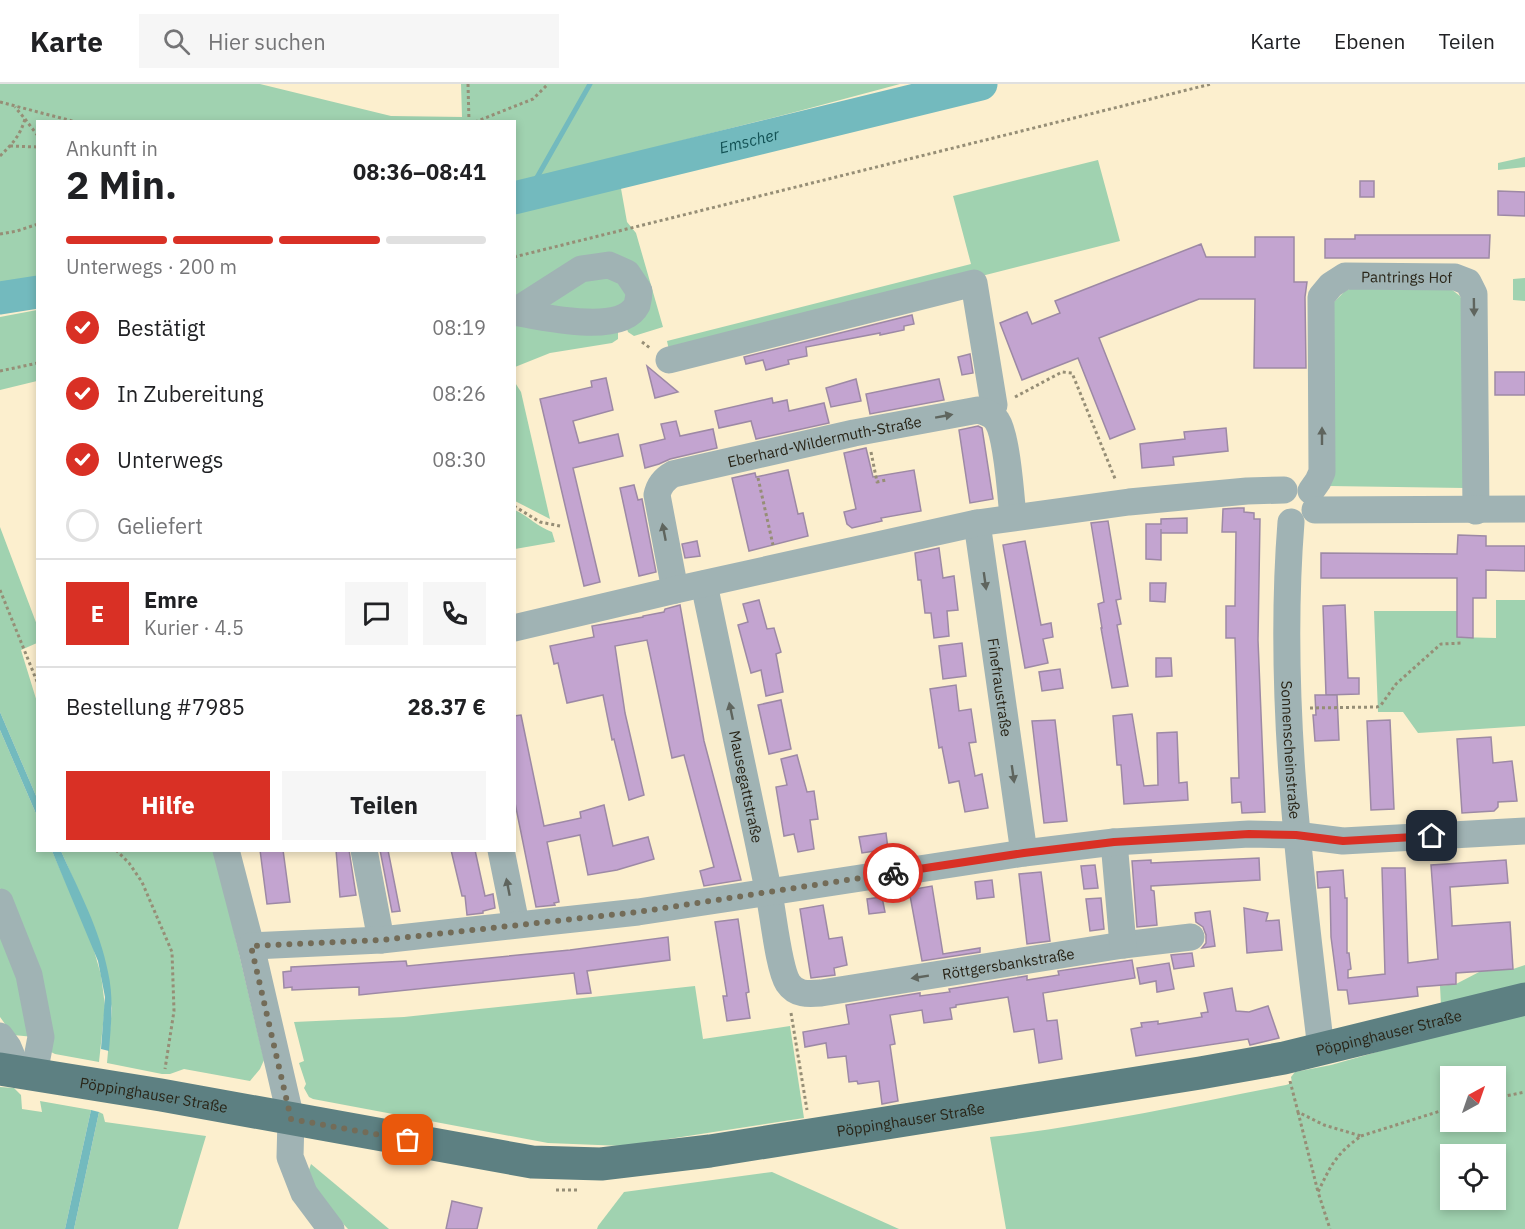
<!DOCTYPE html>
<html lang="de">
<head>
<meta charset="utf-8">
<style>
  body { margin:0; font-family:"IBM Plex Sans",sans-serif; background:#f6f6f6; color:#202124; height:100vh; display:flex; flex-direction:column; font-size:22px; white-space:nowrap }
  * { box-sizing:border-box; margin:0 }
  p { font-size:20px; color:#757577 }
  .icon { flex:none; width:33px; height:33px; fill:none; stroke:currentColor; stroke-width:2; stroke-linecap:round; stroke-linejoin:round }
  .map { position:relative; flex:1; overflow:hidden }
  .sheet { position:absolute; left:36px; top:36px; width:480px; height:732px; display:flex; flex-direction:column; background:#fff; border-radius:0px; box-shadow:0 3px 9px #0003 }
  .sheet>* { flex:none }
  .needle { width:39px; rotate:40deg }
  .tools { position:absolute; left:1440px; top:982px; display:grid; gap:12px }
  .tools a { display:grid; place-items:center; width:66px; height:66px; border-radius:0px; background:#fff; box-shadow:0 3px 9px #0003; font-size:30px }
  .pin { position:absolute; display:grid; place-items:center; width:51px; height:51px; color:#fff; margin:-26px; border-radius:12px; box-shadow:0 3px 9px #0006 }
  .courier { position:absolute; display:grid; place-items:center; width:60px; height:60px; margin:-30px; border:4px solid #d93025; border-radius:50%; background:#fff; color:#222; box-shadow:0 2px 8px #0007 }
  .overview em { font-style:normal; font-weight:800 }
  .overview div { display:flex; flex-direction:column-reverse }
  .overview { display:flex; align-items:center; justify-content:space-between; height:102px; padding:0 30px }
  h1 { font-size:39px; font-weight:800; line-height:45px }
  .bar { display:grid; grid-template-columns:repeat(4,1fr); gap:9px 6px; align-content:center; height:72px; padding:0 30px }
  .bar i { height:8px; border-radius:4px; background:#e0e0e0 }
  .bar .on { background:#d93025 }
  .bar p { grid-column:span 4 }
  .line { display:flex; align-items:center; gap:15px; padding:0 30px; border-top:2px solid #e0e0e0 }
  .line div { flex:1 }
  .round { display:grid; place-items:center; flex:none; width:63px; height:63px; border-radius:0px; background:#f6f6f6 }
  ol { padding:0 30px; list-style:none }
  li { display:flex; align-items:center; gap:18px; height:66px }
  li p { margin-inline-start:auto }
  li .icon { padding:6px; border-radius:50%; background:#d93025; color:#fff; stroke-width:4 }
  li:last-child { color:#757577 }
  li i { width:33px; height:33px; border:3px solid #e0e0e0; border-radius:50% }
  .action { display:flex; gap:12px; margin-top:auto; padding:12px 30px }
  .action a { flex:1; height:69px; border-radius:0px; background:#d93025; color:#fff; font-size:24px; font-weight:800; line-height:69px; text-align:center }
  .action a+a { background:#f6f6f6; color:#202124 }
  header { display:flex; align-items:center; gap:36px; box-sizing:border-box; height:84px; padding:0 30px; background:#fff; border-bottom:2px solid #e0e0e0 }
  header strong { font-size:28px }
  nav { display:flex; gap:33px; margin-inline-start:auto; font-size:21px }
  .search { width:420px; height:54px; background:#f6f6f6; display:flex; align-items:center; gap:15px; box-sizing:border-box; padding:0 21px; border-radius:0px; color:#757577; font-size:22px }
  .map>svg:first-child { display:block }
</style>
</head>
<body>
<header>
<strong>Karte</strong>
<div class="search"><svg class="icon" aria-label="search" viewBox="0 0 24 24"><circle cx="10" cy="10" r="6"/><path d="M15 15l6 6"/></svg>Hier suchen</div>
<nav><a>Karte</a><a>Ebenen</a><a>Teilen</a></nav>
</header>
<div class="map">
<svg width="1525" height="1145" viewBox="0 0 1525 1145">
  <rect width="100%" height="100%" fill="#fcefce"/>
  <!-- green -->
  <g fill="#a0d2b0" fill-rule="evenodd">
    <path d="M0,0H260L391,32L462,33L461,0H900L799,27L515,99L514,38H38L37,195L0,202Z"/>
    <path d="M1525,73V83L1498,86V79Z"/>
    <path d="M1098,76L1120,157L670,271L667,257L971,180L953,112Z"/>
    <path d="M620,99L627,138L636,149L663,243L634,252L628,248L626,242L629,182L515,217V125Z"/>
    <path d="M605,186L628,203L623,224L546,228L543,218Z"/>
    <path d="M1525,194V217L1513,216V195Z"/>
    <path d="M1352,204L1451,205L1460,212L1464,220V404L1329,402L1334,218L1345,207Z"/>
    <path d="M37,226V297L0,306V233Z"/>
    <path d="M514,239L618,248V255L612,259L550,269L515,283Z"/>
    <path d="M514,297L521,308L550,435L515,417Z"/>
    <path d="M515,426C528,432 538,443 552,448L555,458L515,465Z"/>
    <path d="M0,443L37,541V559L21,566L37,618V714L0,628Z"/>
    <path d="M1496,516H1525V642L1418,649L1403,628H1378L1374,527H1457V553L1496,554Z"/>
    <path d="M0,646L37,732L38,766L52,767L91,856L101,891L105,922L99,978L55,970L51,968L45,954L13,951L0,933V829L8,824L0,804Z"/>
    <path d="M61,767H215L264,976L260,985L250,997L184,985L170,990H162L107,979L112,924L87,826Z"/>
    <path d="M1525,881V901L1441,921L1440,902L1456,900L1481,887L1513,885Z"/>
    <path d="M695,902L703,955L790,942L804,1034L623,1062L548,1059L313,1015L309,1013L304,1004L306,1000L299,979L304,977L294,938L404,933Z"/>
    <path d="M1525,926V1145H1006L990,1053C1090,1042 1188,1020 1286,1001L1292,999L1291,993L1295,988L1331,981ZM1450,993H1496V1038H1450ZM1450,1071H1496V1116H1450Z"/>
    <path d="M0,1003L14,1004L21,1011L22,1025L42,1028L40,1017L91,1026L65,1145H0Z"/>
    <path d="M99,1028L103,1030L105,1038L206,1052L178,1145H74Z"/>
    <path d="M311,1080L389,1145H348L318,1113L309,1086Z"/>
    <path d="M772,1088L899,1145H597L598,1142L624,1108Z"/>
  </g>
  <!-- water -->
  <g fill="#73babe">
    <path d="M0,628L37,714V732L0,646Z"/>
    <path d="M52,767H61C78,805 100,846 108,888C114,914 111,940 109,967L101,965L105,913L98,877Z"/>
    <path d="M91,1026L99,1028L74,1145H65Z"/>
  </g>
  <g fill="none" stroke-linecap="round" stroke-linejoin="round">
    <!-- stream -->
    <path stroke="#73babe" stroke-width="5" d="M527,111L590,0"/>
    <!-- river -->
    <g stroke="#73babe" stroke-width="33">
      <path id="s1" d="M514,114L981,0"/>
      <path d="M0,214L38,208"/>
    </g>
  </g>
  <!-- building -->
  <g fill="#c3a4d0" stroke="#9d89a5" stroke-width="1.5">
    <rect x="1360" y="97" width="14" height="16"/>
    <path d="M1498,107L1525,108V132L1498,131Z"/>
    <path d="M1355,151H1490L1489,174H1325V155H1355Z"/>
    <path d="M1255,153H1294V198H1307L1305,213L1306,284H1254L1255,215H1199L1099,254L1135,345L1110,355L1078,274L1022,296L1000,239L1027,228L1032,240L1060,229L1055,217L1201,160L1206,173H1255Z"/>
    <path d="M912,231L914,240L904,242V246L880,251V249L806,263L807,272L788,276L789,280L766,286L763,276L746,280L744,273Z"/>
    <path d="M970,270L973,289L962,291L958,273Z"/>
    <path d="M647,282L678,308L655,314Z"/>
    <rect x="1495" y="288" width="30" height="23"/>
    <path d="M606,294L613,326L573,337L579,359L618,350L623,372L573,384L600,498L584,502L540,315L592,303L591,297Z"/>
    <path d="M856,295L861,317L831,323L826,304Z"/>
    <path d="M939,295L944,316L870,330L866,310Z"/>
    <path d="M772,314L773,319L787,316L789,327L824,319L829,339L756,355L751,337L719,344L715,327Z"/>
    <path d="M676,337L680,352L713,345L717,364L670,375L659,380L645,384L640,361L665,355L661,340Z"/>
    <path d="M978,342L982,344L993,415L970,419L959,346Z"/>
    <path d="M1226,344L1228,367L1173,373L1174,381L1142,384L1140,360L1185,355L1184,348Z"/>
    <path d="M866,364L873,393L914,386L921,427L881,434L882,437L852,444L847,440L844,428L856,425L844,369Z"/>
    <path d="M788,386L798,430L803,429L808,452L749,467L732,394L755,389L756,393Z"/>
    <path d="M634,401L638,416L642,415L656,488L639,492L620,404Z"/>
    <path d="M1238,424H1244V428L1254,429V435H1260L1258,556L1265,728L1242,729L1241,718L1232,719L1231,694H1239L1235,554H1226V522H1235L1236,448H1222L1223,425Z"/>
    <path d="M1187,434V449H1161V445V476L1146,475V440H1161V435Z"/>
    <path d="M1108,437L1121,515L1116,516L1121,540L1117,541L1128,602L1112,604L1101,544H1102L1098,520L1104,518L1091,439Z"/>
    <path d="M1458,451L1486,452V462H1525V487L1486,486V514H1473V554L1457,553V494H1321V469L1457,470Z"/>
    <path d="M697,457L700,472L685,474L682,460Z"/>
    <path d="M1025,457L1041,541L1051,539L1053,553L1043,555L1048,579L1025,584L1003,461Z"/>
    <path d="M939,464L943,494L954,492L958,526L947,527L949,552L934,554L931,529H925L921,496H918L915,469Z"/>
    <path d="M1150,499H1166L1165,518L1150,517Z"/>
    <path d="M759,516L767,545L774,544L781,568L776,570L783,608L766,612L761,586L751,589L738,541L748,538L743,520Z"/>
    <path d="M680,521L704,657L741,796L704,802L700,787L714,783L684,671L672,674L647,556L615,562L625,629L644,711L629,716L614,655L612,656L603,611L567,619L558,579L554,580L550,562L594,553L592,542L643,533V532L664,528L665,525Z"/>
    <path d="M1345,521L1348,594H1359V610L1326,611L1323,522Z"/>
    <path d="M962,559L966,592L943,595L939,562Z"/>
    <path d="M1156,574H1171L1172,592L1156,593Z"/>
    <path d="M1060,585L1063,604L1042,607L1039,588Z"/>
    <path d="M956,601L959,627L971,625L976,658L969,659L975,692L982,690L988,724L965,728L959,697L949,699L942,663L939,664L930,605Z"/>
    <path d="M1315,611H1337L1339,656L1315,657L1313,631H1316Z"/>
    <path d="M781,616L791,665L769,670L758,621Z"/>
    <path d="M1132,630L1144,702L1158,701L1157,649L1177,648L1179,699L1187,698L1188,716L1124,720L1121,681H1117L1113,632Z"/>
    <path d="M521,631L544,742L581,734L580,728L604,721L613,762L648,753L654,775L617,786L588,791L580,751L547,758L559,818L554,819L555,821L536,823L514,714V632Z"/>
    <path d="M1055,636L1067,737L1044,739L1032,637Z"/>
    <path d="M1390,636L1394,725L1371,726L1367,637Z"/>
    <path d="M1491,653L1493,679L1512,677L1517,717L1498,718V723L1494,727L1462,729L1457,655Z"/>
    <path d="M797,671L807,708L814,707L818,735L810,736L814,765L798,768L794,750L784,752L776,703L787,701L781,675Z"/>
    <path d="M886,749L888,765L862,769L859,753Z"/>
    <path d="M260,766H283L290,818L267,820Z"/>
    <path d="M336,766H349L356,811L340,813Z"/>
    <path d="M380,766H388L400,827L392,828Z"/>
    <path d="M451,766H475L485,812L493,810L495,824L483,827V829L467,831L465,812H462Z"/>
    <path d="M1259,774L1260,796L1151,802V806L1154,807L1157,841L1137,843L1132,777L1151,776V779Z"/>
    <path d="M1506,776L1508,799L1450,803L1452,838V842L1510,838L1513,885L1456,889V900L1417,903L1418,912L1349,920L1347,906H1338L1331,853L1330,803L1318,804L1317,788L1343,786L1345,814H1347V869H1349L1351,885L1348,886V894L1385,890L1382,784H1405L1408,879L1438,875L1431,781Z"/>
    <path d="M1095,781L1098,804L1084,805L1081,782Z"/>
    <path d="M1041,788L1050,857L1027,860L1019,790Z"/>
    <path d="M992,796L994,813L977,815L975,798Z"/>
    <path d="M932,802L943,870L980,864V868L922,877L909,806Z"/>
    <path d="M882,813L885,828L869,830L867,815Z"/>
    <path d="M1101,814L1104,845L1090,847L1086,815Z"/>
    <path d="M823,821L829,855L842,853L847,881L834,884L835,891L811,894L800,825Z"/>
    <path d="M1244,824L1268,829L1266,837L1279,836L1282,866L1247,869Z"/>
    <path d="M1210,827L1215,862L1202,864L1206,859V851L1203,843L1196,838L1195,829Z"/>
    <path d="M738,835L749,908L746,909L750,934L727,937L723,912H727L715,838Z"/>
    <path d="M668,853L670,876L587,887L591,909L577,910L574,889L359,911V903L292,906V903L284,904L283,888L291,887V883L406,877L407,882L570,866Z"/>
    <path d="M1192,869L1194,882L1174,885L1171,871Z"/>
    <path d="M1132,876L1135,894L1043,909L1047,937L1057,936L1062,975L1039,979L1034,945L1014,948L1008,913L956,921V923L950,924L952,935L924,939L922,926L890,931L895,960L890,961L898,1017L882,1020L879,997L858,1000L857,997L849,998L846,972L828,974L826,959L805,963L803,948L849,940L846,921L920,909V912L950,908L949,905L1027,892V896L1059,891L1058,887Z"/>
    <path d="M1169,879L1174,905L1157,908L1156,897L1140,900L1137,884Z"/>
    <path d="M1232,904L1236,927L1249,928L1268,922L1279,954L1250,961L1248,955L1136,972L1131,945L1142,943L1141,939L1158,937V940L1202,933L1201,929L1208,928L1204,909Z"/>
    <path d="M452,1117L482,1124L477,1145H446Z"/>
  </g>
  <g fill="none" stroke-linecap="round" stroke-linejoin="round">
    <!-- path -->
    <g stroke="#968e76" stroke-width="3" stroke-dasharray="3 3" stroke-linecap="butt">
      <path d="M468,0L469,38"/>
      <path d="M0,18L76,38"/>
      <path d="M25,35L38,52"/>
      <path d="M475,38L533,15L548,0"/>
      <path d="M10,62L38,63"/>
      <path d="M0,72C12,60 20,52 25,35L15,23"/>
      <path d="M0,150L17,147L38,140"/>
      <path d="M514,173L1211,0"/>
      <path d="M642,258L650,264"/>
      <path d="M0,287L38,279"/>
      <path d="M1015,313L1062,288L1072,289L1116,397"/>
      <path d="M871,368L877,398L886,396"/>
      <path d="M758,394L773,461"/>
      <path d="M514,422L540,438L560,442"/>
      <path d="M0,506L38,600"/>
      <path d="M1310,624L1377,623L1381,621L1396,600L1441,560L1463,559"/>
      <path d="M116,766L129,779L142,798L172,868L174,927L165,985"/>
      <path d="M791,929L807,1026"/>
      <path d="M1290,997L1298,1028L1324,1041L1361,1052C1336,1070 1331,1081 1318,1108L1330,1145"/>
      <path d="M1496,1014L1525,1008"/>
      <path d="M1298,1028L1318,1108"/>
      <path d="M1361,1052L1450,1024"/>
      <path d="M556,1106H580"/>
    </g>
    <!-- minor -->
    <g stroke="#a0b3b4" stroke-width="27">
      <path d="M609,181L627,189L639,207C639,211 638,217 637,221C621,252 542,233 514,228L581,185Z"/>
      <path d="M669,276L974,199L994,321L989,329"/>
      <path id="s2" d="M1311,407L1318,397L1322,388L1321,213L1331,201L1345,192L1455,193L1468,198L1474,210L1476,427"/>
      <path d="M1315,426L1525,425"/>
      <path id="s3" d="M1291,438C1277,614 1300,790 1321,965"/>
      <path id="s4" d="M977,439L1024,769"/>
      <path id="s5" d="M704,500C725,601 747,703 768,805C773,826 778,883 788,899C796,911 808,910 821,909L1123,861L1191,853"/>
      <path id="s6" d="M675,506L657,411C659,401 664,395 673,390L854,349L978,326C985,328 993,330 997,337C1007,352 1011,413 1013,433"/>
      <path d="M514,544L675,506L977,439L1129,418L1247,407L1284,406"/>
      <path d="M1114,758L1123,861"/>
      <path d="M226,766L251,862L291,1035L290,1073L304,1109L331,1145"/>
      <path d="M364,766L381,856"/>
      <path d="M501,766L516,840"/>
      <path d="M0,818L29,891L41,953L34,990"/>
      <path d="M251,862L381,856L638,828L1024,769L1114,758L1249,750L1296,751L1343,757L1525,747"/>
      <path d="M0,952L8,963L18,987"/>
    </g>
    <!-- major -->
    <path stroke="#5d8082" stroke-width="33" id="s7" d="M0,985L161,1011L532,1078L601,1080L710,1067L1200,989L1284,974L1525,915"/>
  </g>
  <!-- one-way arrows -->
  <defs><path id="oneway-solid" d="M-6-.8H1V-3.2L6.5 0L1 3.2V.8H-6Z" transform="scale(1.5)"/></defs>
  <g fill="#5f655e">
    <use href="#oneway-solid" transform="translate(1474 223) rotate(89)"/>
    <use href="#oneway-solid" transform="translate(944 332) rotate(-10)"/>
    <use href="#oneway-solid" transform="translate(1322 352) rotate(-90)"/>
    <use href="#oneway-solid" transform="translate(664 448) rotate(-101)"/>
    <use href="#oneway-solid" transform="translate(985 497) rotate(82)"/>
    <use href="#oneway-solid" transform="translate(731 627) rotate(-102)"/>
    <use href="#oneway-solid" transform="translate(1013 690) rotate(82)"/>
    <use href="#oneway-solid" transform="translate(508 803) rotate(-101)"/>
    <use href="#oneway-solid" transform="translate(920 893) rotate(171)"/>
  </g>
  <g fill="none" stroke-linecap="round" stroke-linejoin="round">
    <!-- done -->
    <path stroke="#736c58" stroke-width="6" stroke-dasharray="0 10.8" d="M408,1056L291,1035L251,862L381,856L638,828L893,789"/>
    <!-- route -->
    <path stroke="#d93025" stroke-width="8" d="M893,789L1024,769L1114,758L1249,750L1296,751L1343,757L1432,752"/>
  </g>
  <g text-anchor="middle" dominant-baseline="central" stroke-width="6" stroke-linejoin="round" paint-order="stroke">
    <!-- street labels -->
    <g font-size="15" fill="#292518" stroke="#fcefce">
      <text stroke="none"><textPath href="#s2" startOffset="291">Pantrings Hof</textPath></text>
      <text stroke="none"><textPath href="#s6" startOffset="279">Eberhard-Wildermuth-Straße</textPath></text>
      <text stroke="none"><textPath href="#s4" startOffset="166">Finefraustraße</textPath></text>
      <text stroke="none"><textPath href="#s3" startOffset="228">Sonnenscheinstraße</textPath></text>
      <text stroke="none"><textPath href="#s5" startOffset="207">Mausegattstraße</textPath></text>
      <text stroke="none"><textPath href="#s5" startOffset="634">Röttgersbankstraße</textPath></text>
      <text stroke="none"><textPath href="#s7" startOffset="1408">Pöppinghauser Straße</textPath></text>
      <text stroke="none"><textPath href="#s7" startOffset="156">Pöppinghauser Straße</textPath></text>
      <text stroke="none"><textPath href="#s7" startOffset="922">Pöppinghauser Straße</textPath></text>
    </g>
    <!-- water labels -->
    <g font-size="16" font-style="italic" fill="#135255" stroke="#fcefce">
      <text stroke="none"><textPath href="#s1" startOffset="242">Emscher</textPath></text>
    </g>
  </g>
</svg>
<div class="tools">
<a><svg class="needle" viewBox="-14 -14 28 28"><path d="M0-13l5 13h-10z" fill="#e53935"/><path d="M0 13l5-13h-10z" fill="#757577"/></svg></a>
<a><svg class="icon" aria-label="locate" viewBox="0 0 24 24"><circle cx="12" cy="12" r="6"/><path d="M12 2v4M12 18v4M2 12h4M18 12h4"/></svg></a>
</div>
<div class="pin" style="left:408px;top:1056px;background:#ea580c"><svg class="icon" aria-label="bag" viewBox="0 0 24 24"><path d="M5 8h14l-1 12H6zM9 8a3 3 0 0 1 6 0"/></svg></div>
<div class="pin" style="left:1432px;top:752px;background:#1f2937"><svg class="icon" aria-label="home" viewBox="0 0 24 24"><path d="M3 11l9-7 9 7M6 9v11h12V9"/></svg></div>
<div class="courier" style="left:893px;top:789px"><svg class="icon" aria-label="bike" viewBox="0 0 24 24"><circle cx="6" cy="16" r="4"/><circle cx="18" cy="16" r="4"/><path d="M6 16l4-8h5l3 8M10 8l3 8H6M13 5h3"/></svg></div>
<section class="sheet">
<div class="overview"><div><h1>2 Min.</h1><p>Ankunft in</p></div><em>08:36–08:41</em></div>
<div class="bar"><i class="on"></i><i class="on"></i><i class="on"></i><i></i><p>Unterwegs · 200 m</p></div>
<ol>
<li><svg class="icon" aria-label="check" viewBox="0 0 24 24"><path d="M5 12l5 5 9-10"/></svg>Bestätigt<p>08:19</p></li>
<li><svg class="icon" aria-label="check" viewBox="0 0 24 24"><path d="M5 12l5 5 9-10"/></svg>In Zubereitung<p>08:26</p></li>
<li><svg class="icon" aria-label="check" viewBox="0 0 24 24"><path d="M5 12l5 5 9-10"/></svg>Unterwegs<p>08:30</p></li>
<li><i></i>Geliefert</li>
</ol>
<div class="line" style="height:108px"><b class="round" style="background:#d93025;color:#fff">E</b><div><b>Emre</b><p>Kurier · 4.5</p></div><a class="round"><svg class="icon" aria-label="chat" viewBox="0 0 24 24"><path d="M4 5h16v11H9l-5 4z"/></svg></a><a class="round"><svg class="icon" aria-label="phone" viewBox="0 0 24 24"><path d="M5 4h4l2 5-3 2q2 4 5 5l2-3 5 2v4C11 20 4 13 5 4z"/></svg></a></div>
<div class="line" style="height:78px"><div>Bestellung #7985</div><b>28.37 €</b></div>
<div class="action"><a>Hilfe</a><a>Teilen</a></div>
</section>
</div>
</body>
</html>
